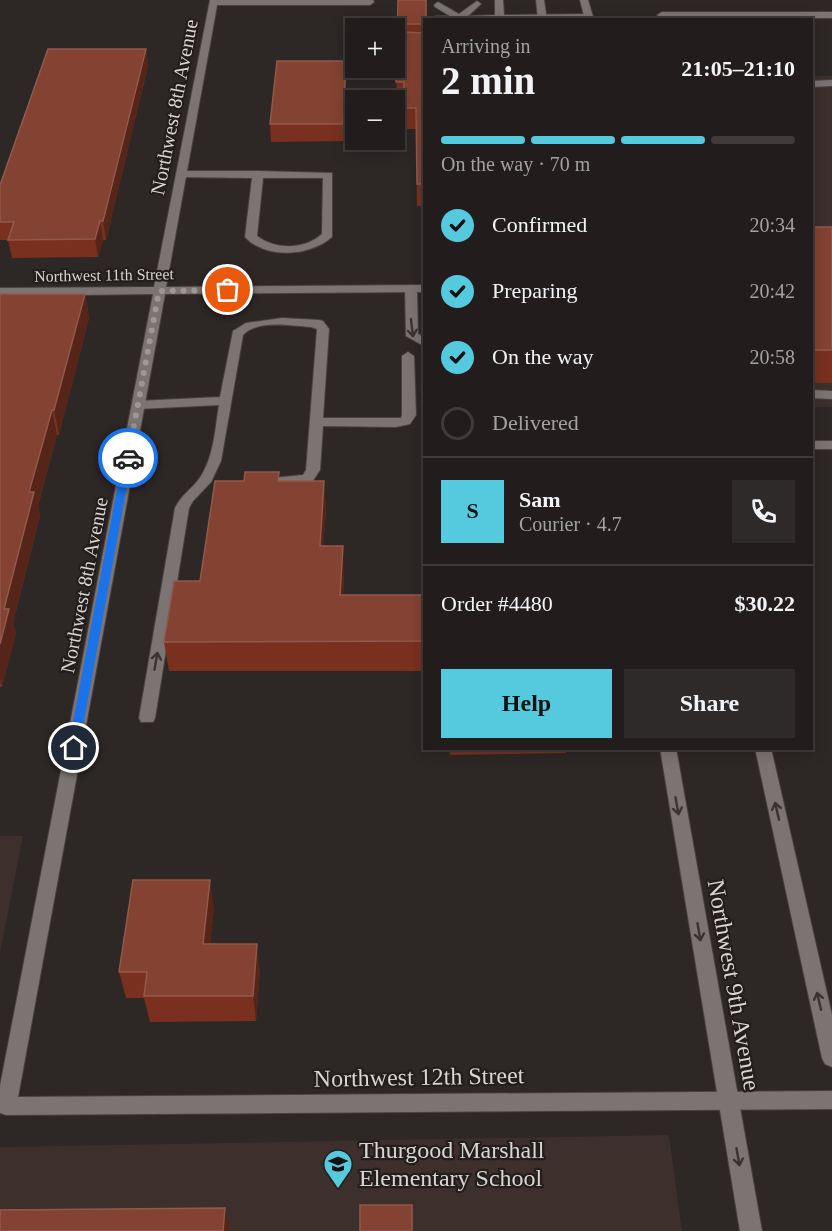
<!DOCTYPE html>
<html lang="en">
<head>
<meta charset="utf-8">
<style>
  body { margin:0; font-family:"Times New Roman",serif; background:#2e2a29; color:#f1f3f6; height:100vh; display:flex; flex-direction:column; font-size:22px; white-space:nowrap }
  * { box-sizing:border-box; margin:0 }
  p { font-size:20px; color:#a2a2a3 }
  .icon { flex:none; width:33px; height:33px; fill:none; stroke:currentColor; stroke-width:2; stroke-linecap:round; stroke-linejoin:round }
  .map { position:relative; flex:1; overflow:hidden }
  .details { position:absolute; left:423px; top:18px; width:390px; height:732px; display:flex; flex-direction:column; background:#221d1c; border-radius:0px; box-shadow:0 3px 15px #0003,0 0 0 2px #3f3b3b }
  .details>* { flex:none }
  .buttons { position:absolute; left:345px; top:18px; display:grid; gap:12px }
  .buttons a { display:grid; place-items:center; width:60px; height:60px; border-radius:0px; background:#221d1c; box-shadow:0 3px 15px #0003,0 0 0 2px #3f3b3b; font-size:30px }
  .pin { position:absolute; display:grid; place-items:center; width:51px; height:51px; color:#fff; margin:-26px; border:3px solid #fff; border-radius:50%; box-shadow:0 2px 6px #0007 }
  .courier { position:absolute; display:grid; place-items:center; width:60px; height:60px; margin:-30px; border:4px solid #1a73e8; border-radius:50%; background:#fff; color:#222; box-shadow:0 2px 8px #0007 }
  .overview em { font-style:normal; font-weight:700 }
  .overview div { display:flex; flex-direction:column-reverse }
  .overview { display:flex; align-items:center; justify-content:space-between; height:102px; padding:0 18px }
  h1 { font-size:39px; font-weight:700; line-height:45px }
  .bar { display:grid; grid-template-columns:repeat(4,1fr); gap:9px 6px; align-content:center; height:72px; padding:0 18px }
  .bar i { height:8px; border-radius:4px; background:#3f3b3b }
  .bar .current { background:#55cadf }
  .bar p { grid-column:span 4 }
  .line { display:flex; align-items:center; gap:15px; padding:0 18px; border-top:2px solid #3f3b3b }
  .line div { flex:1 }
  .round { display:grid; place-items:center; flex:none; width:63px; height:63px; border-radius:0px; background:#2e2a29 }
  ol { padding:0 18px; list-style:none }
  li { display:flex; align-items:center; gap:18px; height:66px }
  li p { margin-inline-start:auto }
  li .icon { padding:6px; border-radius:50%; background:#55cadf; color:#111; stroke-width:4 }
  li:last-child { color:#a2a2a3 }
  li i { width:33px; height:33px; border:3px solid #3f3b3b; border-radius:50% }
  .action { display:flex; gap:12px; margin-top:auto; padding:12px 18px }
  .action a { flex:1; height:69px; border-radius:0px; background:#55cadf; color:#111; font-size:24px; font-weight:700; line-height:69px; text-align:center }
  .action a+a { background:#2e2a29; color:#f1f3f6 }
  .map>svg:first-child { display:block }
</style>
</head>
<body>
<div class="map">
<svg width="832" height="1231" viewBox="0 0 832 1231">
  <rect width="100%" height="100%" fill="#2d2726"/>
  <!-- built -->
  <g fill="#3c2f2c">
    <rect x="812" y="76" width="20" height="331"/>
    <path d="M0,836H23L0,953Z"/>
    <path d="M669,1135L682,1231H0V1147Z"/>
  </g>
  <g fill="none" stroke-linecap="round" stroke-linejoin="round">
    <!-- service casing -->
    <g stroke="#484342" stroke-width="2">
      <g id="service">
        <path d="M211,0H373L374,2L370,5H214L210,2Z"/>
        <path d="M495,0H503L504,15L589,14L594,17L590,20L431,19L436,16H450L435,7L434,5L438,2L459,14L477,1L481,4L468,16L495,15Z"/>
        <path d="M832,12V18H662L657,15L662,12Z"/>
        <path d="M258,171L332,173V237C310,256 267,260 245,237L252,178L181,177L176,174L181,171ZM263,178H323L322,234C304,250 276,250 257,236Z"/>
        <path d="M411,285L417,289L418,334L424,337V346L406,336L405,289Z"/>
        <path d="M282,318L319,320L323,321L329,329L323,418H401L402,415V356L408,352L414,356L416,415L410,424L396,427L323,426L320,470L312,482L272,484L270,481L272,478L303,475L306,470L317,329L311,327C291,326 258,319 243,335L221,461L211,482L193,501L189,508L155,718L153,722H141L139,718L175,508C181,495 191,490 199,479C214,458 215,429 219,405L138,409L132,405L138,401L220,397L233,331L246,323Z"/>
        <path d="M812,390L832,391V399L812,398Z"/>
      </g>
    </g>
    <!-- minor casing -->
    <g stroke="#484342" stroke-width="2">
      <g id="minor">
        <path d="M210,0H218L166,287L424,285V292L165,294L18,1097L832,1091V1109L6,1115L0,1113V1086L153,294L0,296V288L154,287Z"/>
        <path d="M832,80V86L812,87V81Z"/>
        <rect x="812" y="441" width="20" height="8"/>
      </g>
    </g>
    <!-- secondary casing -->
    <g stroke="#484342" stroke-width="2">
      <g id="secondary">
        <path d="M536,0H544L547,20H538Z"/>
        <path d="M580,0H588L594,20H585Z"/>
        <path d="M660,748H676L762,1231H740Z"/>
        <path d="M755,748H771L832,1015V1067L825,1064L822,1058Z"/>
      </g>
    </g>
    <!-- service -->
    <use href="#service" fill="#7b7472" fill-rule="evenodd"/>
    <!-- minor -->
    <use href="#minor" fill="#7b7472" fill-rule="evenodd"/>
    <!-- secondary -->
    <use href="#secondary" fill="#7b7472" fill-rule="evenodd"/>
  </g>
  <!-- wall -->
  <g fill="#79301f">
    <path d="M398,0H427L426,20H424V206H417L416,129H404L403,103H396Z"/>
    <path d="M146,49L148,66L106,240H103L98,257L12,258L8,240H0V185Z"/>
    <path d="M346,61V78L344,141L271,142L270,124Z"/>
    <rect x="812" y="227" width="20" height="156"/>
    <path d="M0,294H85L89,318L59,435H57L38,506L40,516L13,623L16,633L2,687H0Z"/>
    <path d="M244,481H324L326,511L323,546L344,575L343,595H424V671H169L164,642L200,581Z"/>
    <path d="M449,748H567L566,753L450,755Z"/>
    <path d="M214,907L210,944L260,970L256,1021L150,1022L144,998H126L119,972Z"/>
  </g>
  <!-- shaded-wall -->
  <g fill="#562519">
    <path d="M404,24V44L400,46V26Z"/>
    <path d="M146,49L148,66L106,240L103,221Z"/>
    <path d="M346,61V78L344,141L343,124Z"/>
    <path d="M100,221L103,240L98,257L95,239Z"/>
    <path d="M85,294L89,318L59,435L54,410Z"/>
    <path d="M52,410L57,435L38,506L40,516L13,623L16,633L2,687L0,679V644L4,609L29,492Z"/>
    <path d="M324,481L326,511L321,575L320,546Z"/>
    <path d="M343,546L344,575L341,625L340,595Z"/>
    <path d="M210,880L214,907L208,970L203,944Z"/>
    <path d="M257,944L260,970L256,1021L253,996Z"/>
    <path d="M225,1208L230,1231H223Z"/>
  </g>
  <!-- building -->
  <g fill="#844232" stroke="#91594c" stroke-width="1.5">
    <path d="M398,0H426V20H424V24H404L400,26V32L424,33V184H417L416,108H403L404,82H396Z"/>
    <path d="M48,49H146L103,221H100L95,239L8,240L14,222H0V185Z"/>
    <path d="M277,61H346L343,124H270Z"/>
    <rect x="812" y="227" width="20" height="123"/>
    <path d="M0,294H85L54,410H52L29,492H34L4,609H9L0,644Z"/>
    <path d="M245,472H279L278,481H324L320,546H343L340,595H424V641L164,642L174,581H200L215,481H244Z"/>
    <path d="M133,880H210L203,944H257L253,996H144L147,972H119Z"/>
    <rect x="360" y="1205" width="52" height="26"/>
    <path d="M225,1208L223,1231H0V1210Z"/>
  </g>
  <!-- one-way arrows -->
  <defs><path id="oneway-shaft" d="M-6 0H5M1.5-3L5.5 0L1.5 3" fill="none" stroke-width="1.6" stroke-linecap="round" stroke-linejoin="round" transform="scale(1.5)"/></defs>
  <g stroke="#393432">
    <use href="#oneway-shaft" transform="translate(412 328) rotate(83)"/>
    <use href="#oneway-shaft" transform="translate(156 661) rotate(-80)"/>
    <use href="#oneway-shaft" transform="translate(677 806) rotate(80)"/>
    <use href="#oneway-shaft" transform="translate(777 811) rotate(-103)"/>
    <use href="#oneway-shaft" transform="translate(699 932) rotate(80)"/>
    <use href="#oneway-shaft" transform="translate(819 1001) rotate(-103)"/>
    <use href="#oneway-shaft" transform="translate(738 1157) rotate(80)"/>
  </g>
  <!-- route -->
  <path fill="#1a73e8" d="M128,455L132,458L79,748L74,752L68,748L123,458Z"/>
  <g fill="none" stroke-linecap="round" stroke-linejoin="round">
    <!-- done -->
    <path stroke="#9d9897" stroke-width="6" stroke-dasharray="0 10.8" d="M128,458L159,291L228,290"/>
  </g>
  <!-- icons -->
  <defs>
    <g id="school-pin" transform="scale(1.5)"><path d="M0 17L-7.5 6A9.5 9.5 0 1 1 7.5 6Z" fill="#55cadf" stroke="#231e1c"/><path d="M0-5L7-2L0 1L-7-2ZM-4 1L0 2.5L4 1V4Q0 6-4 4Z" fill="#111"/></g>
  </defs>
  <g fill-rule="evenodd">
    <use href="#school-pin" x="338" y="1164"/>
  </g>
  <g text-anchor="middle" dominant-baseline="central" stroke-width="4.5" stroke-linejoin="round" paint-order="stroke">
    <!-- far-street labels -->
    <g font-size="16" fill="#d9d5d4" stroke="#231e1c">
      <text transform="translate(104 275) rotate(-1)">Northwest 11th Street</text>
    </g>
    <!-- street labels -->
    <g font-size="20" fill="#d9d5d4" stroke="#231e1c">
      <text transform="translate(174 107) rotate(-79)">Northwest 8th Avenue</text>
      <text transform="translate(84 585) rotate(-79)">Northwest 8th Avenue</text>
    </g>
    <!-- near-street labels -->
    <g font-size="24" fill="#d9d5d4" stroke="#231e1c">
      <text transform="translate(734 985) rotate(80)">Northwest 9th Avenue</text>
      <text transform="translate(419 1077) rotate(-1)">Northwest 12th Street</text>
    </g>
    <!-- near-poi labels -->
    <g font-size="24" fill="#d9d5d4" stroke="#231e1c" text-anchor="start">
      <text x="359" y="1150">Thurgood Marshall<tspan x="359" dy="28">Elementary School</tspan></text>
    </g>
  </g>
</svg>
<div class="buttons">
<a>+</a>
<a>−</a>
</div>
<div class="pin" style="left:228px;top:290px;background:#ea580c"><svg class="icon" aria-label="bag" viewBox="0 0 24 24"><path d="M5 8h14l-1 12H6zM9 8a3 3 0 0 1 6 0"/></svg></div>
<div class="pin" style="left:74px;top:748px;background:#1f2937"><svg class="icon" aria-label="home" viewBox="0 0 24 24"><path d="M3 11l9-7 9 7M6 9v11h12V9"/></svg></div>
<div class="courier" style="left:128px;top:458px"><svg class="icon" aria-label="car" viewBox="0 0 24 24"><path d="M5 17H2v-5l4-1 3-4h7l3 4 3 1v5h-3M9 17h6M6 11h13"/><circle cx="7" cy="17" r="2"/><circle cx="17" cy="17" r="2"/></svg></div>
<section class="details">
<div class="overview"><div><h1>2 min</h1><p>Arriving in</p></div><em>21:05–21:10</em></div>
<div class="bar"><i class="current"></i><i class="current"></i><i class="current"></i><i></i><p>On the way · 70 m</p></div>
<ol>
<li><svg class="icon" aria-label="check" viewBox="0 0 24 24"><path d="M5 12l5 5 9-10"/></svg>Confirmed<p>20:34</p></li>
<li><svg class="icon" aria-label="check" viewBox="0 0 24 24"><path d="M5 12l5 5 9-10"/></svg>Preparing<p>20:42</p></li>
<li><svg class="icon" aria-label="check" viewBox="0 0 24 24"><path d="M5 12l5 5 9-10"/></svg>On the way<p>20:58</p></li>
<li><i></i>Delivered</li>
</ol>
<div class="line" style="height:108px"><b class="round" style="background:#55cadf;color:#111">S</b><div><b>Sam</b><p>Courier · 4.7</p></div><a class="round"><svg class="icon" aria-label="phone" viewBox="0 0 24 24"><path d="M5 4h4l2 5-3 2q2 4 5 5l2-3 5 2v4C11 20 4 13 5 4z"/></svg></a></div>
<div class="line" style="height:78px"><div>Order #4480</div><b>$30.22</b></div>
<div class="action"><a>Help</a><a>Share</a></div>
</section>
</div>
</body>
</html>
